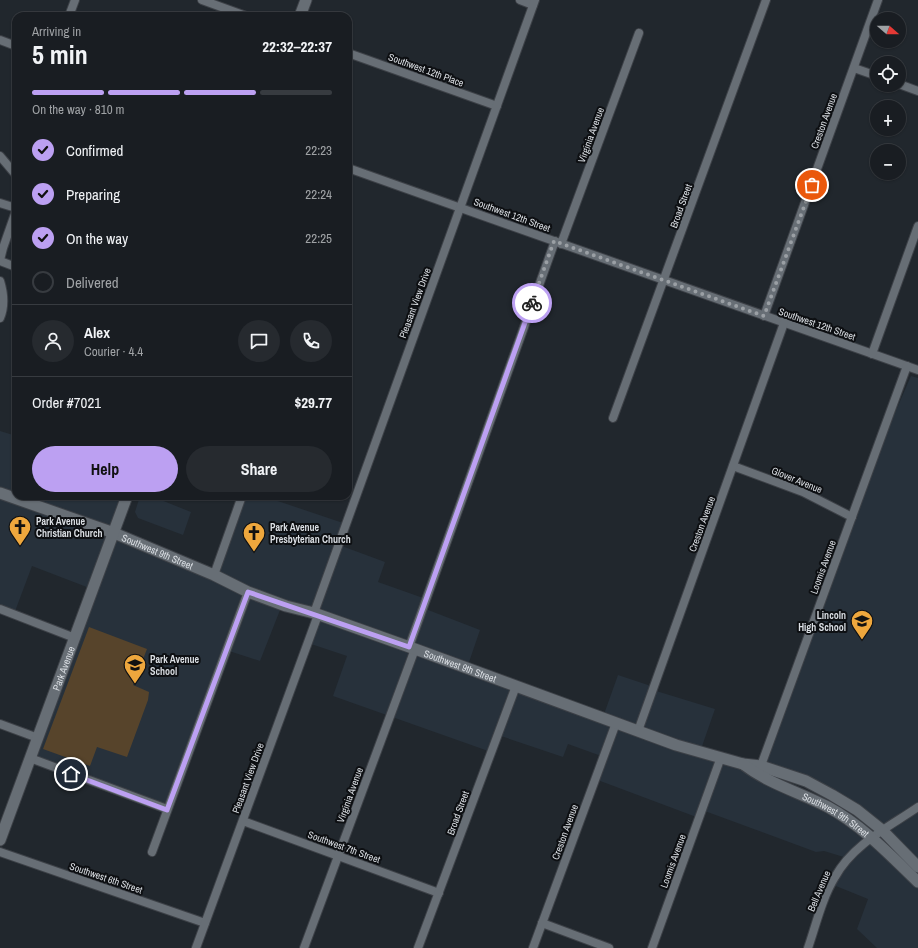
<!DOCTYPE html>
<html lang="en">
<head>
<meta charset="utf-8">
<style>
  body { margin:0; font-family:"Archivo Narrow",sans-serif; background:#262a2f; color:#f1f3f6; height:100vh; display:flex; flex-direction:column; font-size:15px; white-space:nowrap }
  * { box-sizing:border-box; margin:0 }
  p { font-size:13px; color:#9fa2a5 }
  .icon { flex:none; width:22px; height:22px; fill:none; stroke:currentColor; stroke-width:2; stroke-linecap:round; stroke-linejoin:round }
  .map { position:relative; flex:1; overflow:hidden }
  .side { position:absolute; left:12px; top:12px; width:340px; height:488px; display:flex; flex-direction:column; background:#191d22; border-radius:12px; box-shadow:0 1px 3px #0004,0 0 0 1px #373b40 }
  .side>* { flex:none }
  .needle { width:26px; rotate:110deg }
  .tools { position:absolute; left:870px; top:12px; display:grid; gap:8px }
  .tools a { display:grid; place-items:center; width:36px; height:36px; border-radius:50%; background:#191d22; box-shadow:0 1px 3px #0004,0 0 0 1px #373b40; font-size:20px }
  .pin { position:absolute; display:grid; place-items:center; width:34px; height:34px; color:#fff; margin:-17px; border:2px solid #fff; border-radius:50%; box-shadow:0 1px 4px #0007 }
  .courier { position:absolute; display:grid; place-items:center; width:40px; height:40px; margin:-20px; border:3px solid #bca0f2; border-radius:50%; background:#fff; color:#222; box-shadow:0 1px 5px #0007 }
  .head em { font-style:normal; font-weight:700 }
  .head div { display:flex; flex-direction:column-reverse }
  .head { display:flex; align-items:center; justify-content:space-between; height:68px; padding:0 20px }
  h1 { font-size:26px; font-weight:700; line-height:30px }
  .bar { display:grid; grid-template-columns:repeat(4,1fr); gap:6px 4px; align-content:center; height:48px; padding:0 20px }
  .bar i { height:5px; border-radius:3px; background:#373b40 }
  .bar .selected { background:#bca0f2 }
  .bar p { grid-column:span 4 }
  .line { display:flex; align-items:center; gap:10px; padding:0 20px; border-top:1px solid #373b40 }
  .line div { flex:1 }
  .round { display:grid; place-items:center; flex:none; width:42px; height:42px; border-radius:21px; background:#262a2f }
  ol { padding:0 20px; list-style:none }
  li { display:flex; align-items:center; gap:12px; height:44px }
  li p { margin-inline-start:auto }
  li .icon { padding:4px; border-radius:50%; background:#bca0f2; color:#111; stroke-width:4 }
  li:last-child { color:#9fa2a5 }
  li i { width:22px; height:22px; border:2px solid #373b40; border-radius:50% }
  .action { display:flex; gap:8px; margin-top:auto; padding:8px 20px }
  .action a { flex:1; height:46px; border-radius:24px; background:#bca0f2; color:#111; font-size:16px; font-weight:700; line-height:46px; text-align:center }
  .action a+a { background:#262a2f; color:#f1f3f6 }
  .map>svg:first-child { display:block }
</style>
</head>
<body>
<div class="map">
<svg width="918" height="948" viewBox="0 0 918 948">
  <rect width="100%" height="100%" fill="#21272d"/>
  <!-- built -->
  <g fill="#27313b">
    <path d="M911,376L918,378V868L857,810L761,766L866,479Z"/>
    <path d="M16,425V496H127L114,533L214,575L242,496H263L346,524L339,545L385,562L378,582L426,599L423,608L480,630L467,668L603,717L618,675L654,687L653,690L715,709L700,752L743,764L829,807L918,880V948H877L857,929L868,899L831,884L847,858L824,851L816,852L702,810L699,818L595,779L604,757L568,744L563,757L498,735L491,752L333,696L347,656L308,643L318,615L282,605L260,661L226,650L167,809L30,758L92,589L32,566L14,614L0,609V431L13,435Z"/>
    <path d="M140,496H151L191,512L183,535L138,518L135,512Z"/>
  </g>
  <!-- green -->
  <path fill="#57442b" d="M89,627L147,649L133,685L149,692L148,700L127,757L97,747L90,766L43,749Z"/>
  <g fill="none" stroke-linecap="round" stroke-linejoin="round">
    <!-- street casing -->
    <g stroke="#3d4147" stroke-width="10">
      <g id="street">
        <path d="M202,0L246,16"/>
        <path d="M520,0L533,5"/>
        <path d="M69,16L75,0"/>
        <path d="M0,40L16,46"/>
        <path d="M348,53L497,106"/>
        <path d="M854,68L877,76"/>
        <path d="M899,84L918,91"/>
        <path d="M0,156L16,175"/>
        <path d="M348,168L918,370"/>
        <path d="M0,203L16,208"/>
        <path d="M561,244L639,33"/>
        <path d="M0,260L3,248L16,211"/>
        <path d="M0,261L16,267"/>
        <path d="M0,281C4,294 5,306 0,318"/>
        <path d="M764,316L878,0"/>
        <path d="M872,354L918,226"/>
        <path d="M613,418L766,0"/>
        <path d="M733,466L803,492L852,517"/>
        <path d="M214,575L242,496"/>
        <path d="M0,609L75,638"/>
        <path d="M314,613L535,0"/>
        <path d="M409,647L555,241"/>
        <path d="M0,724L38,738"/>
        <path d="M638,731L784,323"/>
        <path d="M30,758L167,809"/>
        <path d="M759,771L907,366"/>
        <path d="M243,821L439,893"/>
        <path d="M0,852L205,923"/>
        <path d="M152,852L248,592"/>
        <path d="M542,923L609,948"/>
        <path d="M196,948L318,615"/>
        <path d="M304,948L415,649"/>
        <path d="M418,948L516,686"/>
        <path d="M533,948L616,723"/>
        <path d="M652,948L721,757"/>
        <path d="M808,948C816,925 822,898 835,877C853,844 889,827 918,807"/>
      </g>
    </g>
    <!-- secondary casing -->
    <g stroke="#3d4147" stroke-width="13">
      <g id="secondary">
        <path d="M300,16L306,0"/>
        <path id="s1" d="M0,493L114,533L214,575L248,592L286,606L314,613L415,649L676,745L743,764L761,766L806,781L832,795L857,810L882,830L918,867"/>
        <path id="s2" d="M743,764C769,784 799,792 828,807C863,826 890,855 918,882"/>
        <path id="s3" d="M0,840L127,496"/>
      </g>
    </g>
    <!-- street -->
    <use href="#street" stroke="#676e75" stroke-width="8"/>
    <!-- secondary -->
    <use href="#secondary" stroke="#676e75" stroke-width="11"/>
  </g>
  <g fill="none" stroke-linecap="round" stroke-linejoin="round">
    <!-- done -->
    <path stroke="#9a9fa4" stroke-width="4" stroke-dasharray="0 7.2" d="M532,303L554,241L764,316L812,185"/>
    <!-- route -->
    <path stroke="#bca0f2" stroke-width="5" d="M71,774L167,810L248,592L409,647L532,303"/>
  </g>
  <!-- icons -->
  <defs>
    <g id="church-pin" transform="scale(1.15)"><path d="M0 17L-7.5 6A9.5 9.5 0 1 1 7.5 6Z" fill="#eea73d" stroke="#0d0f12"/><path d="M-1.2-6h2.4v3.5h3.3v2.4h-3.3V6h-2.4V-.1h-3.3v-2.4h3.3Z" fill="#111"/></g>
    <g id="school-pin" transform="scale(1.15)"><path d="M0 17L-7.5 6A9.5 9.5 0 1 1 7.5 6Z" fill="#eea73d" stroke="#0d0f12"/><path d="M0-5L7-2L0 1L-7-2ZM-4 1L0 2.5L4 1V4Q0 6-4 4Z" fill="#111"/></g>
  </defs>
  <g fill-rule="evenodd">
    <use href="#church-pin" x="20" y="527"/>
    <use href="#church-pin" x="254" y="533"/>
    <use href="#school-pin" x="862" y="621"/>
    <use href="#school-pin" x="135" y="665"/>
  </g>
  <g text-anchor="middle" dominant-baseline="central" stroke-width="4" stroke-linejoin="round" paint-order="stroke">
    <!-- street labels -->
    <g font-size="10" fill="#dbdfe4" stroke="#0d0f12">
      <text transform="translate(426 70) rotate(20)">Southwest 12th Place</text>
      <text transform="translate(824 121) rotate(-70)">Creston Avenue</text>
      <text transform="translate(591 135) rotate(-70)">Virginia Avenue</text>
      <text transform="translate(681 206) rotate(-70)">Broad Street</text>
      <text transform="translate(512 215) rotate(20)">Southwest 12th Street</text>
      <text transform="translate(415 303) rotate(-70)">Pleasant View Drive</text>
      <text transform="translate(817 324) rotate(19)">Southwest 12th Street</text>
      <text transform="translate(797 480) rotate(22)">Glover Avenue</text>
      <text transform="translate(702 524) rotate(-70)">Creston Avenue</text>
      <text stroke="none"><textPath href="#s1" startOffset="168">Southwest 9th Street</textPath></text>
      <text transform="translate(823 567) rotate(-70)">Loomis Avenue</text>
      <text stroke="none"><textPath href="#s1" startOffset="492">Southwest 9th Street</textPath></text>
      <text stroke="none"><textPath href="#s3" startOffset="183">Park Avenue</textPath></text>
      <text transform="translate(248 778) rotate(-70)">Pleasant View Drive</text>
      <text transform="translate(350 795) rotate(-70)">Virginia Avenue</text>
      <text transform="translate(458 813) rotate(-70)">Broad Street</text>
      <text stroke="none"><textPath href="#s2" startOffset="106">Southwest 9th Street</textPath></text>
      <text transform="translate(565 832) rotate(-70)">Creston Avenue</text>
      <text transform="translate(344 847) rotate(20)">Southwest 7th Street</text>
      <text transform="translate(673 861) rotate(-70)">Loomis Avenue</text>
      <text transform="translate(106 878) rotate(19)">Southwest 6th Street</text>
      <text transform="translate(819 891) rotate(-67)">Bell Avenue</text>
    </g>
    <!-- poi labels -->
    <g font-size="10" font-weight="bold" fill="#dbdfe4" stroke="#0d0f12" text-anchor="start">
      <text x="36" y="521">Park Avenue<tspan x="36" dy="12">Christian Church</tspan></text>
      <text x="270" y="527">Park Avenue<tspan x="270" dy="12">Presbyterian Church</tspan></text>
      <text x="846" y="615" text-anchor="end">Lincoln<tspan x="846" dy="12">High School</tspan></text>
      <text x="150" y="659">Park Avenue<tspan x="150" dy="12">School</tspan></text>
    </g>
  </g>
</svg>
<div class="tools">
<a><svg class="needle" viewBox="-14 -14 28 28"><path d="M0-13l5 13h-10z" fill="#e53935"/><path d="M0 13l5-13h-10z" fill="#9fa2a5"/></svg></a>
<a><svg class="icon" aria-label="locate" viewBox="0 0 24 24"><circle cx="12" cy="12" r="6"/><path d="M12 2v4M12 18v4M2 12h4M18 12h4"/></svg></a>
<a>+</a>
<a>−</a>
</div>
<div class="pin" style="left:812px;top:185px;background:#ea580c"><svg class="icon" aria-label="bag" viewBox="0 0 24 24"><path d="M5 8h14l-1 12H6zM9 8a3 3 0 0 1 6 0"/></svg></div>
<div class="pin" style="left:71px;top:774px;background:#1f2937"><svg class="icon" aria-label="home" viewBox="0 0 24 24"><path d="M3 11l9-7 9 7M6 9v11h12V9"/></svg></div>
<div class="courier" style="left:532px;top:303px"><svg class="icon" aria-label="bike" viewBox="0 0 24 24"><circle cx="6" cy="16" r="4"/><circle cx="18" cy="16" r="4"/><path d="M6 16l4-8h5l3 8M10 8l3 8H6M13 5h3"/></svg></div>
<section class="side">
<div class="head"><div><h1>5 min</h1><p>Arriving in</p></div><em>22:32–22:37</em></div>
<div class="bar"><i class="selected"></i><i class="selected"></i><i class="selected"></i><i></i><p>On the way · 810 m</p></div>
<ol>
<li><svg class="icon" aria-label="check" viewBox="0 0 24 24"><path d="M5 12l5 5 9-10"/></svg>Confirmed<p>22:23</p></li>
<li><svg class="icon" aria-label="check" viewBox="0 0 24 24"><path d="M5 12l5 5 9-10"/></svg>Preparing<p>22:24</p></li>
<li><svg class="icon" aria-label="check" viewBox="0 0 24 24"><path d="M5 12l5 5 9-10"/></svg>On the way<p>22:25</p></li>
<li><i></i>Delivered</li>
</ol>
<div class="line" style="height:72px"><a class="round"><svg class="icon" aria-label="person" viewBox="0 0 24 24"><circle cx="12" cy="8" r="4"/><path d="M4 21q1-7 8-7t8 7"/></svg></a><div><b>Alex</b><p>Courier · 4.4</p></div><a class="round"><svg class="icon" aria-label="chat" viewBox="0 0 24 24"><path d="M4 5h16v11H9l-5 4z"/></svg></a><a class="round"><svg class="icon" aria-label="phone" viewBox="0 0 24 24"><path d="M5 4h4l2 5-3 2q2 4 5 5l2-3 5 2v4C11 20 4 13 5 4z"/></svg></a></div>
<div class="line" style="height:52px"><div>Order #7021</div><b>$29.77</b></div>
<div class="action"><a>Help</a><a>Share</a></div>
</section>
</div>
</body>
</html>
